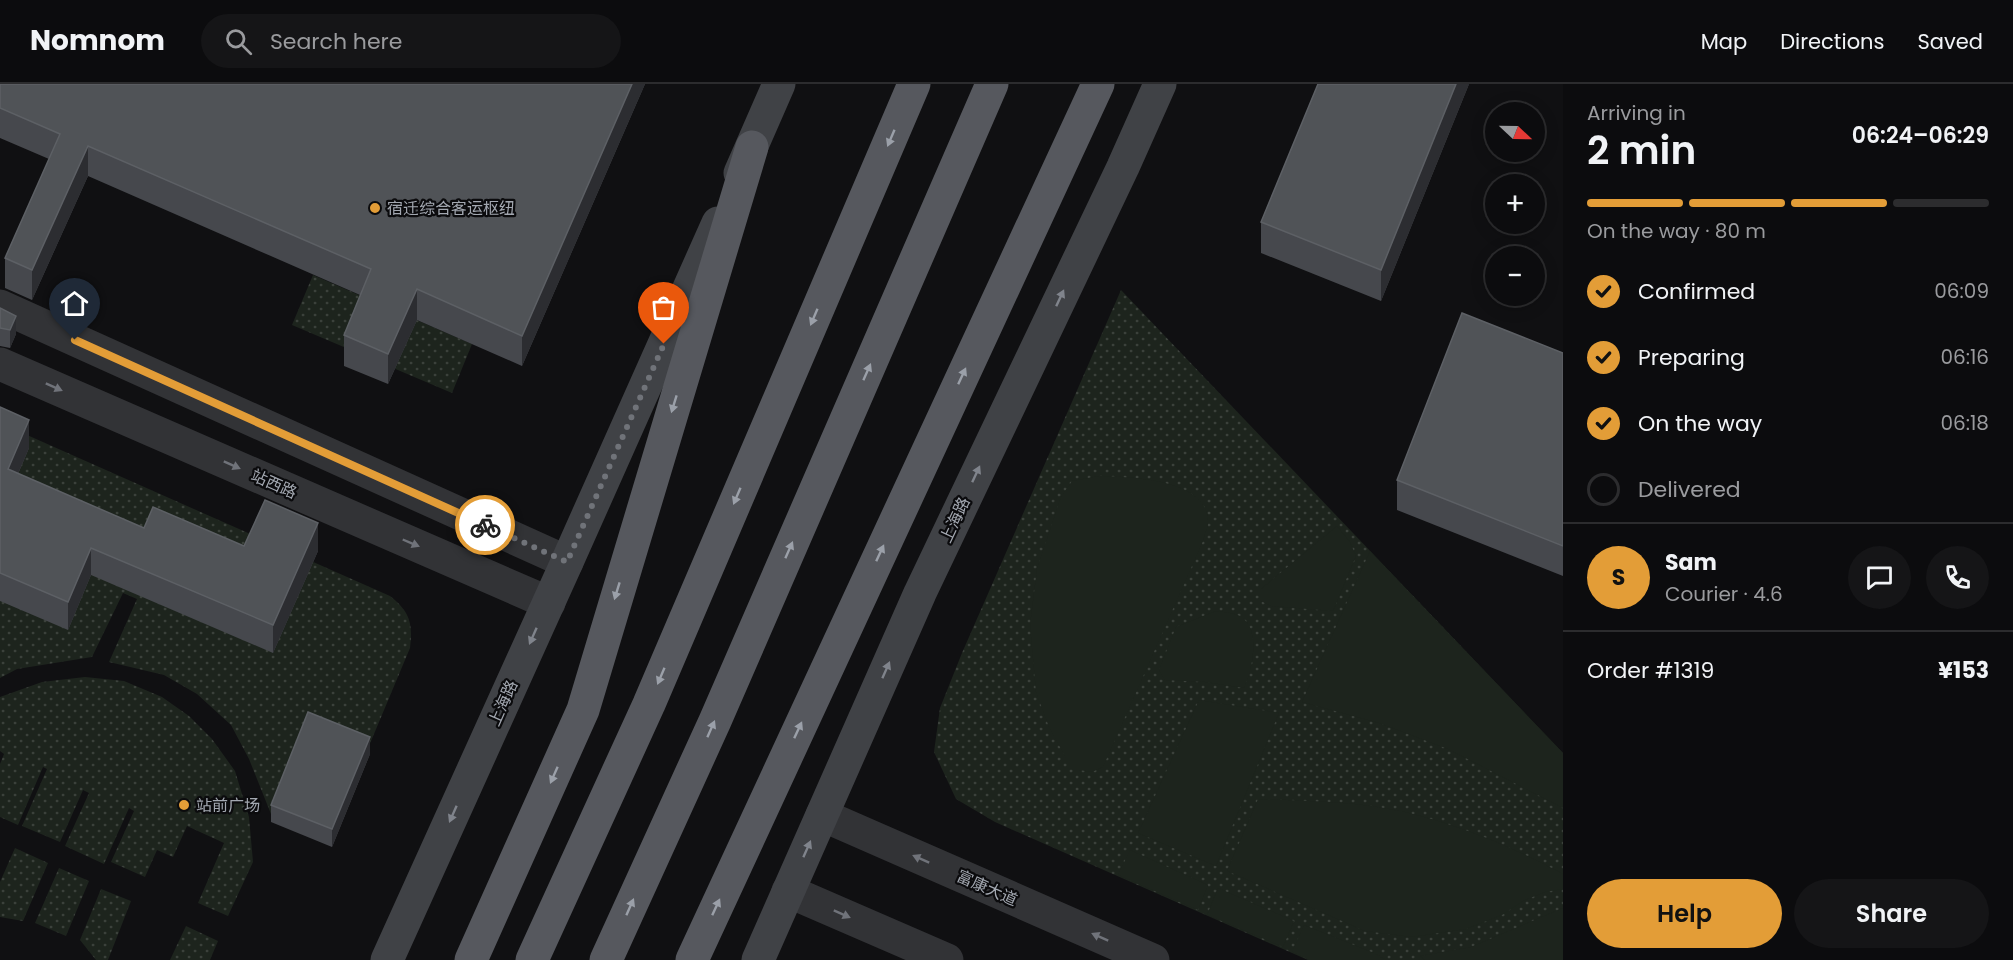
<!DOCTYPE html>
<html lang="en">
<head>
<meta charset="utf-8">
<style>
  body { margin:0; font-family:Poppins,"Noto Sans SC",sans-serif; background:#151517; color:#f1f3f6; height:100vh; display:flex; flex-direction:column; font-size:22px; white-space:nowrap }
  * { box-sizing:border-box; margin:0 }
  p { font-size:20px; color:#9a9b9e }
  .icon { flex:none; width:33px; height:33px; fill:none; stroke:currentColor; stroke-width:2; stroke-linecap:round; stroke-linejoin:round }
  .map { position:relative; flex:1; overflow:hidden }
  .side { display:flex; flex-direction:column; background:#0c0c0e; width:450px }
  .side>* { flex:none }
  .needle { width:39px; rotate:112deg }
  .controls { position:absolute; left:1485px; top:18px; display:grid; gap:12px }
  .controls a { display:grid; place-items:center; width:60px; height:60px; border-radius:50%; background:#0c0c0e; box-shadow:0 3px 15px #0003,0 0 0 2px #2c2c2e; font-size:30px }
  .pin { position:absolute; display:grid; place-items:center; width:51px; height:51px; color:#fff; margin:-62px -26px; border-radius:50% 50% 50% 0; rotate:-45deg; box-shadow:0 0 6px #0007 }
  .pin .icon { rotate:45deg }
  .courier { position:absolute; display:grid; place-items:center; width:60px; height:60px; margin:-30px; border:4px solid #e39d37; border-radius:50%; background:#fff; color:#222; box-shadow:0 2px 8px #0007 }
  .overview em { font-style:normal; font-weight:600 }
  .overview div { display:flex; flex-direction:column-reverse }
  .overview { display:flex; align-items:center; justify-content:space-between; height:102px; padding:0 24px }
  h1 { font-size:39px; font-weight:600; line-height:45px }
  .bar { display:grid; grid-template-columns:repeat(4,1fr); gap:9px 6px; align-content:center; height:72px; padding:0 24px }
  .bar i { height:8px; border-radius:4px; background:#2c2c2e }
  .bar .on { background:#e39d37 }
  .bar p { grid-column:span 4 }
  .line { display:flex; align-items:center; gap:15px; padding:0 24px; border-top:2px solid #2c2c2e }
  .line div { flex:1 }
  .round { display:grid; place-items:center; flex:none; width:63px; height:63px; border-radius:32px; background:#151517 }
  ol { padding:0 24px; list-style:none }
  li { display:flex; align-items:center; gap:18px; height:66px }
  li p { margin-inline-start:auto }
  li .icon { padding:6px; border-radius:50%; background:#e39d37; color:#111; stroke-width:4 }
  li:last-child { color:#9a9b9e }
  li i { width:33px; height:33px; border:3px solid #2c2c2e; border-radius:50% }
  .button { display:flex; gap:12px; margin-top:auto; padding:12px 24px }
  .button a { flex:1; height:69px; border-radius:36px; background:#e39d37; color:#111; font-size:24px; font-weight:600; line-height:69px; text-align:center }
  .button a+a { background:#151517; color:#f1f3f6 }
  header { display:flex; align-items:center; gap:36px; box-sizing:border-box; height:84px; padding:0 30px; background:#0c0c0e; border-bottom:2px solid #2c2c2e }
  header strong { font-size:28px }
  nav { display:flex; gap:33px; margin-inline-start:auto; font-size:21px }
  .search { width:420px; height:54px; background:#151517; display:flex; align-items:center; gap:15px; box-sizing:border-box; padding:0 21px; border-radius:33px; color:#9a9b9e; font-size:22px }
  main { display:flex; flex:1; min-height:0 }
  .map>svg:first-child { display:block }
</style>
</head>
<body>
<header>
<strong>Nomnom</strong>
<div class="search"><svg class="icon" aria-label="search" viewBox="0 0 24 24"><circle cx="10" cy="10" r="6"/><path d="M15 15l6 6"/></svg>Search here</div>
<nav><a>Map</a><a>Directions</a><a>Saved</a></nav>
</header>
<main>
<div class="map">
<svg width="1563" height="876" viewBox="0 0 1563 876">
  <defs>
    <pattern id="grass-dots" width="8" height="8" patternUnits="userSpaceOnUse" patternTransform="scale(1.5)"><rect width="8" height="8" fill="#1d241d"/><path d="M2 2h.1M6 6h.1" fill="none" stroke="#3b413b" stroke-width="1.8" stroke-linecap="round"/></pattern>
  </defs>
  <rect width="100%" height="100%" fill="#101012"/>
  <!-- grass -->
  <g fill="url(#grass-dots)">
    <path d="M313,191L472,260L452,309L292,241Z"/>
    <path d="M1121,206L1563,669V876H1308L995,738L956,715L934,668L940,624L962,569Z"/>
    <path d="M0,339L390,512C410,528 413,539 410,564L330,755L271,730L249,675L231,641L197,610L164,591L109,578L137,515L123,509L92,573L17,585L0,594Z"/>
    <path d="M85,593L124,597L162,613L189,632L212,655L235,687L249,733L253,778L228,832L198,819L224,759L187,742L173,773L157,766L145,793L111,778L134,727L129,724L104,780L65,762L89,709L83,706L60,758L22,742L47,685L43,683L18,741L0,733V680L4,670L0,667V613L42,598Z"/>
    <path d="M15,764L48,779L23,837L0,833V798Z"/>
    <path d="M59,784L89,797L66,852L35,839Z"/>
    <path d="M101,805L131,817L108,876H96L80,856Z"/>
    <path d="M186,842L218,857L210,876H170Z"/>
  </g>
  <!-- garden -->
  <g fill="#1d241d">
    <path d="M1099,392C1128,393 1210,394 1208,439C1208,444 1204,451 1203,457L1103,683L1092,688L1079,686L1066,674L1049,643L1036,608L1030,541L1037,485L1061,413L1072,397Z"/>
    <path d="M1337,442L1350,458L1356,472L1333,527L1271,522L1261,517V505Z"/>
    <path d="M1370,467L1563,669V724L1448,665L1379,639L1302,618Z"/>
    <path d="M1216,527C1223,528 1234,529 1240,532C1262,545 1252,587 1244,604L1205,598L1165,596L1159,586L1176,543Z"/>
    <path d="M1199,616L1279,629L1216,782L1138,749Z"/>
    <path d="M1258,715C1307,717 1357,717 1405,728C1460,741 1513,763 1563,790V805L1545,808L1523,817L1502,831L1466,845L1412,853L1365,847L1227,787Z"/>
    <path d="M1130,766L1208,801L1198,826L1118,791Z"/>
    <path d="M1218,804L1294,837L1283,863L1207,831Z"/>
    <path d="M1563,824V876H1425L1420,872L1471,863Z"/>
    <path d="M1304,841L1374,869L1386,876H1309L1292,868Z"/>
  </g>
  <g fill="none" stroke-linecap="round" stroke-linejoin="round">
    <!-- tertiary -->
    <g stroke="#323336" stroke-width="33">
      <path d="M0,222L567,478"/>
      <path d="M0,280L549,519"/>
      <path d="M822,731L1153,876"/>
      <path d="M788,807L947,876"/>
    </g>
    <!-- secondary -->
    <g stroke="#404246" stroke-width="33">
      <path d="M740,89L779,0"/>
      <path d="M387,876L567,478L718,139"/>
      <path d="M758,876L920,509L1123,83L1160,0"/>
    </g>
    <!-- trunk -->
    <g stroke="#56585e" stroke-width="33">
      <path d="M471,876L583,626L752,63"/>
      <path d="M532,876L649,620L914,0"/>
      <path d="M606,876L715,637L992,0"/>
      <path d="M692,876L1098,0"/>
    </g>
  </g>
  <!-- wall -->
  <g fill="#46484d">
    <path d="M0,0H645L522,282L417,236L388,300L344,282V251L360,211L88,92L32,216L5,204V174L49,75L0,54Z"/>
    <path d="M1469,0L1381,217L1261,169V138Z"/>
    <path d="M0,224L16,250L10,264L0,262Z"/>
    <path d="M1563,269V492L1397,426V396Z"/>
    <path d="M0,323L29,364L18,390L144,444L244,462L318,467L273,569L91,491L68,546L0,517Z"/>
    <path d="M370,670L332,763L271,738V721Z"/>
  </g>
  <!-- shaded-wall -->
  <g fill="#2c2d31">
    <path d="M632,0H645L522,282V252Z"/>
    <path d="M1456,0H1469L1381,217V186Z"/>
    <path d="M88,62V92L32,216V186Z"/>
    <path d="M417,205V236L388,300V270Z"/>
    <path d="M16,232V250L10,264V246Z"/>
    <path d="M29,336V364L8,413V385Z"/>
    <path d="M318,439V467L273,569V541Z"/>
    <path d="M91,464V491L68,546V518Z"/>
    <path d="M370,653V670L332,763V745Z"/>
  </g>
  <!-- building -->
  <g fill="#505357" stroke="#5d6065" stroke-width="1.5">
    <path d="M0,0H632L522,252L417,205L388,270L344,251L371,185L88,62L32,186L5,174L60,50L0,24Z"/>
    <path d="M1318,0H1456L1381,186L1261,138Z"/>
    <path d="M0,224L16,232L10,246L0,244Z"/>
    <path d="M1462,229L1563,269V462L1397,396Z"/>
    <path d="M0,323L29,336L8,385L144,444L153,423L244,462L265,416L318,439L273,541L91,464L68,518L0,489Z"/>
    <path d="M308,628L370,653L332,745L271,721Z"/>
  </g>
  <!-- one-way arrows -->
  <defs><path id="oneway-solid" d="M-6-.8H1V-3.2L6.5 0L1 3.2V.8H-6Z" transform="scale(1.5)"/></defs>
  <g fill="#9ba0a9">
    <use href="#oneway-solid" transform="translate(891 54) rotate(113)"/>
    <use href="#oneway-solid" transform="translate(814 233) rotate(113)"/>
    <use href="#oneway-solid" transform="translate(867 288) rotate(-66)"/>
    <use href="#oneway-solid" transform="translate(962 292) rotate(-65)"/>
    <use href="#oneway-solid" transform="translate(674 320) rotate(107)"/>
    <use href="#oneway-solid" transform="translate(737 412) rotate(113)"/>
    <use href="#oneway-solid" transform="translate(789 466) rotate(-66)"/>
    <use href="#oneway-solid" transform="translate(880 469) rotate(-65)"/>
    <use href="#oneway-solid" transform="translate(617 507) rotate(107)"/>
    <use href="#oneway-solid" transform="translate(661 592) rotate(113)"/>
    <use href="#oneway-solid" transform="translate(711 645) rotate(-66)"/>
    <use href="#oneway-solid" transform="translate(798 646) rotate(-65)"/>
    <use href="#oneway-solid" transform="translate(554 691) rotate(114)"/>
    <use href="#oneway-solid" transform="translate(630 823) rotate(-66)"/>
    <use href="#oneway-solid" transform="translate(716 823) rotate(-65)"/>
  </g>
  <g fill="#80848c">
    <use href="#oneway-solid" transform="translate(1060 214) rotate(-65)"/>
    <use href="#oneway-solid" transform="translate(976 390) rotate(-65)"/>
    <use href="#oneway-solid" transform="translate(533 552) rotate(114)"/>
    <use href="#oneway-solid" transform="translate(886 586) rotate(-66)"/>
    <use href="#oneway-solid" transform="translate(453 730) rotate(114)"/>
    <use href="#oneway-solid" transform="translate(807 765) rotate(-66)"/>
  </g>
  <g fill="#70737a">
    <use href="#oneway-solid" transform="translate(54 303) rotate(24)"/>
    <use href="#oneway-solid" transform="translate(232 381) rotate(24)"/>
    <use href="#oneway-solid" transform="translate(411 459) rotate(23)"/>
    <use href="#oneway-solid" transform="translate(921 775) rotate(-156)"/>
    <use href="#oneway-solid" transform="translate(842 830) rotate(24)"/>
    <use href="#oneway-solid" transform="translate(1100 853) rotate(-156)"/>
  </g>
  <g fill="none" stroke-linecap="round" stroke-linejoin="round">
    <!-- done -->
    <path stroke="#707379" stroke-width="6" stroke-dasharray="0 10.8" d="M485,441L567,478L664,260"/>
    <!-- route -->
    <path stroke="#e39d37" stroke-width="8" d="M75,256L485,441"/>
  </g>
  <!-- markers -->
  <g fill="#e39d37" stroke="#0b0b0d" stroke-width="2">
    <circle cx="375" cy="124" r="6"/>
    <circle cx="184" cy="721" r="6"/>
  </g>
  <g text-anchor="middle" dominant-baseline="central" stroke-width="4.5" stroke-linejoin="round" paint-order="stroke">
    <!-- poi labels -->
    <g font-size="16" fill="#a3a8b1" stroke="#0b0b0d" text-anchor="start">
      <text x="387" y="124">宿迁综合客运枢纽</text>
      <text x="196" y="721">站前广场</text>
    </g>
    <!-- street labels -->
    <g font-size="16" fill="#a3a8b1" stroke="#0b0b0d">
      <text transform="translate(274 400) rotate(24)">站西路</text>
      <text transform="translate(955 436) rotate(-65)">上海路</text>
      <text transform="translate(503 619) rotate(-66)">上海路</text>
      <text transform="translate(987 804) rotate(24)">富康大道</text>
    </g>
  </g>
</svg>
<div class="controls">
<a><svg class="needle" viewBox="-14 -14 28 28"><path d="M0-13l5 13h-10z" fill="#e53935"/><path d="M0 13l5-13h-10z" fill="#9a9b9e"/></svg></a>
<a>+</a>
<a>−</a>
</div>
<div class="pin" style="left:664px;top:260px;background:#ea580c"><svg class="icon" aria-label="bag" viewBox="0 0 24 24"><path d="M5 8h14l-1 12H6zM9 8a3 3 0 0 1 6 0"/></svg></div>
<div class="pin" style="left:75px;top:256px;background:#1f2937"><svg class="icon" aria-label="home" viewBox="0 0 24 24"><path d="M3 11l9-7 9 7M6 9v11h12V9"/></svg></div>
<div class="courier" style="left:485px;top:441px"><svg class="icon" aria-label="bike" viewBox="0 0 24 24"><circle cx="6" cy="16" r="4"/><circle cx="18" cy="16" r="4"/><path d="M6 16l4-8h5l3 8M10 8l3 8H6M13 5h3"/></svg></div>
</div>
<section class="side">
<div class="overview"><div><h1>2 min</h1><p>Arriving in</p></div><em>06:24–06:29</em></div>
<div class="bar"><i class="on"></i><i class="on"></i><i class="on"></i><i></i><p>On the way · 80 m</p></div>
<ol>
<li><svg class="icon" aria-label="check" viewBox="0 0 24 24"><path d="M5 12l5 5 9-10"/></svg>Confirmed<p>06:09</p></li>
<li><svg class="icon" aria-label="check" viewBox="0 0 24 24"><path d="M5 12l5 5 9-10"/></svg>Preparing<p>06:16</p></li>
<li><svg class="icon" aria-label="check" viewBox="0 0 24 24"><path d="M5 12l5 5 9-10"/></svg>On the way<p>06:18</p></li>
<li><i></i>Delivered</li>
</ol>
<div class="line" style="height:108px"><b class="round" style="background:#e39d37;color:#111">S</b><div><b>Sam</b><p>Courier · 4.6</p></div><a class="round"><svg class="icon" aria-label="chat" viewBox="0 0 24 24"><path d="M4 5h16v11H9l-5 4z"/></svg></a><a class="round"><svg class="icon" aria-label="phone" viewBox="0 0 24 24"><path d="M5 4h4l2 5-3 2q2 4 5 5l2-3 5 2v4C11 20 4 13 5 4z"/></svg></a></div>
<div class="line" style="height:78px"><div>Order #1319</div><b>¥153</b></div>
<div class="button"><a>Help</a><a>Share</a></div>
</section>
</main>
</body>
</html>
